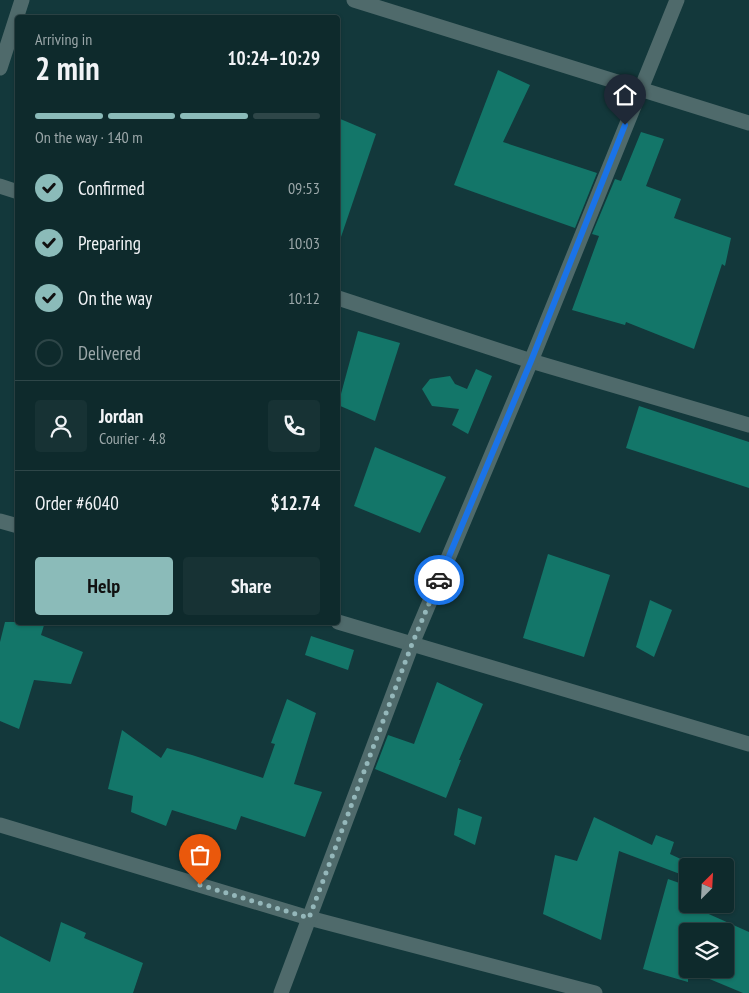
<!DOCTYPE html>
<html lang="en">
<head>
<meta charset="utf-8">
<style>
  body { margin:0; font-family:"PT Sans Narrow",sans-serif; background:#173234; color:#f1f3f6; height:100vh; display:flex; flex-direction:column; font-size:19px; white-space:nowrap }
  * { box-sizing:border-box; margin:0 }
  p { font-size:16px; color:#9ba7a9 }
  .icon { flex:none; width:28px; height:28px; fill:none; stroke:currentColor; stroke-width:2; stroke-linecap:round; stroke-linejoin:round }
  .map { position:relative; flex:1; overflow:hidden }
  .details { position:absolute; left:15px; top:15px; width:325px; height:610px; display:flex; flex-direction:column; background:#0e2a2c; border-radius:5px; box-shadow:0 1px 4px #0004,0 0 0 1px #2e4648 }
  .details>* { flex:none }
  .needle { width:32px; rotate:24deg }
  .fabs { position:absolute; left:679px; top:858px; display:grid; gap:10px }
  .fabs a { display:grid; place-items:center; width:55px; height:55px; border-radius:5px; background:#0e2a2c; box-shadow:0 1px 4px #0004,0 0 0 1px #2e4648; font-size:25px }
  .pin { position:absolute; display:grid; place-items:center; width:42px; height:42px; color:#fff; margin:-51px -21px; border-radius:50% 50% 50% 0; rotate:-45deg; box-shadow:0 0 5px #0007 }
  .pin .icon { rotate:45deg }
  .courier { position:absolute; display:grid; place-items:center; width:50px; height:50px; margin:-25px; border:4px solid #1a73e8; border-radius:50%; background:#fff; color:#222; box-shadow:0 1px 6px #0007 }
  .summary em { font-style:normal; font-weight:700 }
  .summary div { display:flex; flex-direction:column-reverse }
  .summary { display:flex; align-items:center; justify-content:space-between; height:85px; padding:0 20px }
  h1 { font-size:32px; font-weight:700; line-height:38px }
  .bar { display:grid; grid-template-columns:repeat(4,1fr); gap:8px 5px; align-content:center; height:60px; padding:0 20px }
  .bar i { height:6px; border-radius:4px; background:#2e4648 }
  .bar .selected { background:#8bbbb9 }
  .bar p { grid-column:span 4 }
  .line { display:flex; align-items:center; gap:12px; padding:0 20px; border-top:1px solid #2e4648 }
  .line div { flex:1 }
  .round { display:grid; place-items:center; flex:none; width:52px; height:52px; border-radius:5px; background:#173234 }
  ol { padding:0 20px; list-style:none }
  li { display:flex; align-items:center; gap:15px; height:55px }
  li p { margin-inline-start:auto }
  li .icon { padding:5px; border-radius:50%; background:#8bbbb9; color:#111; stroke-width:4 }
  li:last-child { color:#9ba7a9 }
  li i { width:28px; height:28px; border:2px solid #2e4648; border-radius:50% }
  .cta { display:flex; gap:10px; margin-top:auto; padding:10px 20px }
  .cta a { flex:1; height:58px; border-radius:5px; background:#8bbbb9; color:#111; font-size:20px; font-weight:700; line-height:58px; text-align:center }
  .cta a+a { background:#173234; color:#f1f3f6 }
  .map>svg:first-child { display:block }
</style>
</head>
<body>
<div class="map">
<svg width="749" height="993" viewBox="0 0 749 993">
  <rect width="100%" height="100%" fill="#13383b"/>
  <!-- building -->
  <g fill="#137669" fill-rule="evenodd">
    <path d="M498,70L530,85L503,142L597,173L575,228L454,185Z"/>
    <path d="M338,118L376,134L341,237L338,236Z"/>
    <path d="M641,132L664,139L646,186L681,199L674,218L731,238L725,266L722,264L694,349L626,322L625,325L572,310L599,236L592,234L615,179L621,181Z"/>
    <path d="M358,331L400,343L375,421L338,405Z"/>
    <path d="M476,369L492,376L468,434L452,425L459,409L432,406L422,389L430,379L450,376L455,384L467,389Z"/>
    <path d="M639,406L749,442V488L626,448Z"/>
    <path d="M375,447L446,477L420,533L354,506Z"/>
    <path d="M548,554L610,575L584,657L523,638Z"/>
    <path d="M650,600L672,610L654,657L636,647Z"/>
    <path d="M5,622H45L41,635L83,652L71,684L34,680L19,729L0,721V642Z"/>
    <path d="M311,636L354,650L348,670L305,655Z"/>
    <path d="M437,682L483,704L459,760H461L446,798L375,769L388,735L414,744Z"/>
    <path d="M287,699L316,713L294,784L322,792L305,837L241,816L236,830L172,810L166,826L131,812L133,796L108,789L122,730L161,758L167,748L192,755L263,778L275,744L271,743Z"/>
    <path d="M458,808L482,817L475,845L454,835Z"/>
    <path d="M594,817L652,845L656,835L674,842L670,854L685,861L680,874L619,851L601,940L543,914L555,855L577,861Z"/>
    <path d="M668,879L688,886V904H704L702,911L749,932V993H743L688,970V982L643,969ZM688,931H725V969H688Z"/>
    <path d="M61,922L86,933L84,938L143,963L133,993H0V936L50,962Z"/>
  </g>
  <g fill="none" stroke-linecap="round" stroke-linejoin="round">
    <!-- street -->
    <g stroke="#4f6a6b" stroke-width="15">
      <path d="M354,0L749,123"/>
      <path d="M0,68L22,0"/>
      <path d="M0,186L18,192"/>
      <path d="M338,298L531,361L749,425"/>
      <path d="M0,521L18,526"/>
      <path d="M338,622L749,744"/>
      <path d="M0,825L309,918L595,993"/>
      <path d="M281,993L412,644L531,361L677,0"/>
    </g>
  </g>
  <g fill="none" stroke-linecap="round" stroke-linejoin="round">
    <!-- done -->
    <path stroke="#94b7ba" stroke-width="5" stroke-dasharray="0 9" d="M200,885L309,918L412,644L439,580"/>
    <!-- route -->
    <path stroke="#1a73e8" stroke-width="6" d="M439,580L531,361L625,125"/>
  </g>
</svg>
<div class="fabs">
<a><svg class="needle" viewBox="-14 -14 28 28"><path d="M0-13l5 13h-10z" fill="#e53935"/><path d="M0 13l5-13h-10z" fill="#9ba7a9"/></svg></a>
<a><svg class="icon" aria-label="layers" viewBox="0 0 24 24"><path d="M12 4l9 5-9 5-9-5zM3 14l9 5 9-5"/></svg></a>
</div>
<div class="pin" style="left:200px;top:885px;background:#ea580c"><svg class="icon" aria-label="bag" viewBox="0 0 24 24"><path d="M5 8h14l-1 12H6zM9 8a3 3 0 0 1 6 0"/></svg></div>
<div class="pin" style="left:625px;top:125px;background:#1f2937"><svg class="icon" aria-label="home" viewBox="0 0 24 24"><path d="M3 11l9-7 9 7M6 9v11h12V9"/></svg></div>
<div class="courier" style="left:439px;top:580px"><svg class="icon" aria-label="car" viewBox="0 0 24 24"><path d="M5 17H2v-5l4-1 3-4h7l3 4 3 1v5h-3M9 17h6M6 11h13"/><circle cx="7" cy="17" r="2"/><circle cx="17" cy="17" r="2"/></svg></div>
<section class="details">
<div class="summary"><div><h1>2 min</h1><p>Arriving in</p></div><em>10:24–10:29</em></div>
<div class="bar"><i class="selected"></i><i class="selected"></i><i class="selected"></i><i></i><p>On the way · 140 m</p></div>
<ol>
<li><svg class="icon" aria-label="check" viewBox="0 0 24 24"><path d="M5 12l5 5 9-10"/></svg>Confirmed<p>09:53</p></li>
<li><svg class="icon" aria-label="check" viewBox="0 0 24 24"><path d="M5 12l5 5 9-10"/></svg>Preparing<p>10:03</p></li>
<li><svg class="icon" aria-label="check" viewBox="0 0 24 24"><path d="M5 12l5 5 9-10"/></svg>On the way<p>10:12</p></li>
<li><i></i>Delivered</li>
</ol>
<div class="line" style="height:90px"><a class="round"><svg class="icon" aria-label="person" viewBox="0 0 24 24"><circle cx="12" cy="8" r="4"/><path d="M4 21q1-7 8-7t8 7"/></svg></a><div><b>Jordan</b><p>Courier · 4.8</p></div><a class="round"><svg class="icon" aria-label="phone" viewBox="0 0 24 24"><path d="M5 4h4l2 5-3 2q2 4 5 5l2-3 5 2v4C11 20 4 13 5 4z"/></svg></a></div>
<div class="line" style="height:65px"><div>Order #6040</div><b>$12.74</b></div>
<div class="cta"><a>Help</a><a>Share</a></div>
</section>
</div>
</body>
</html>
